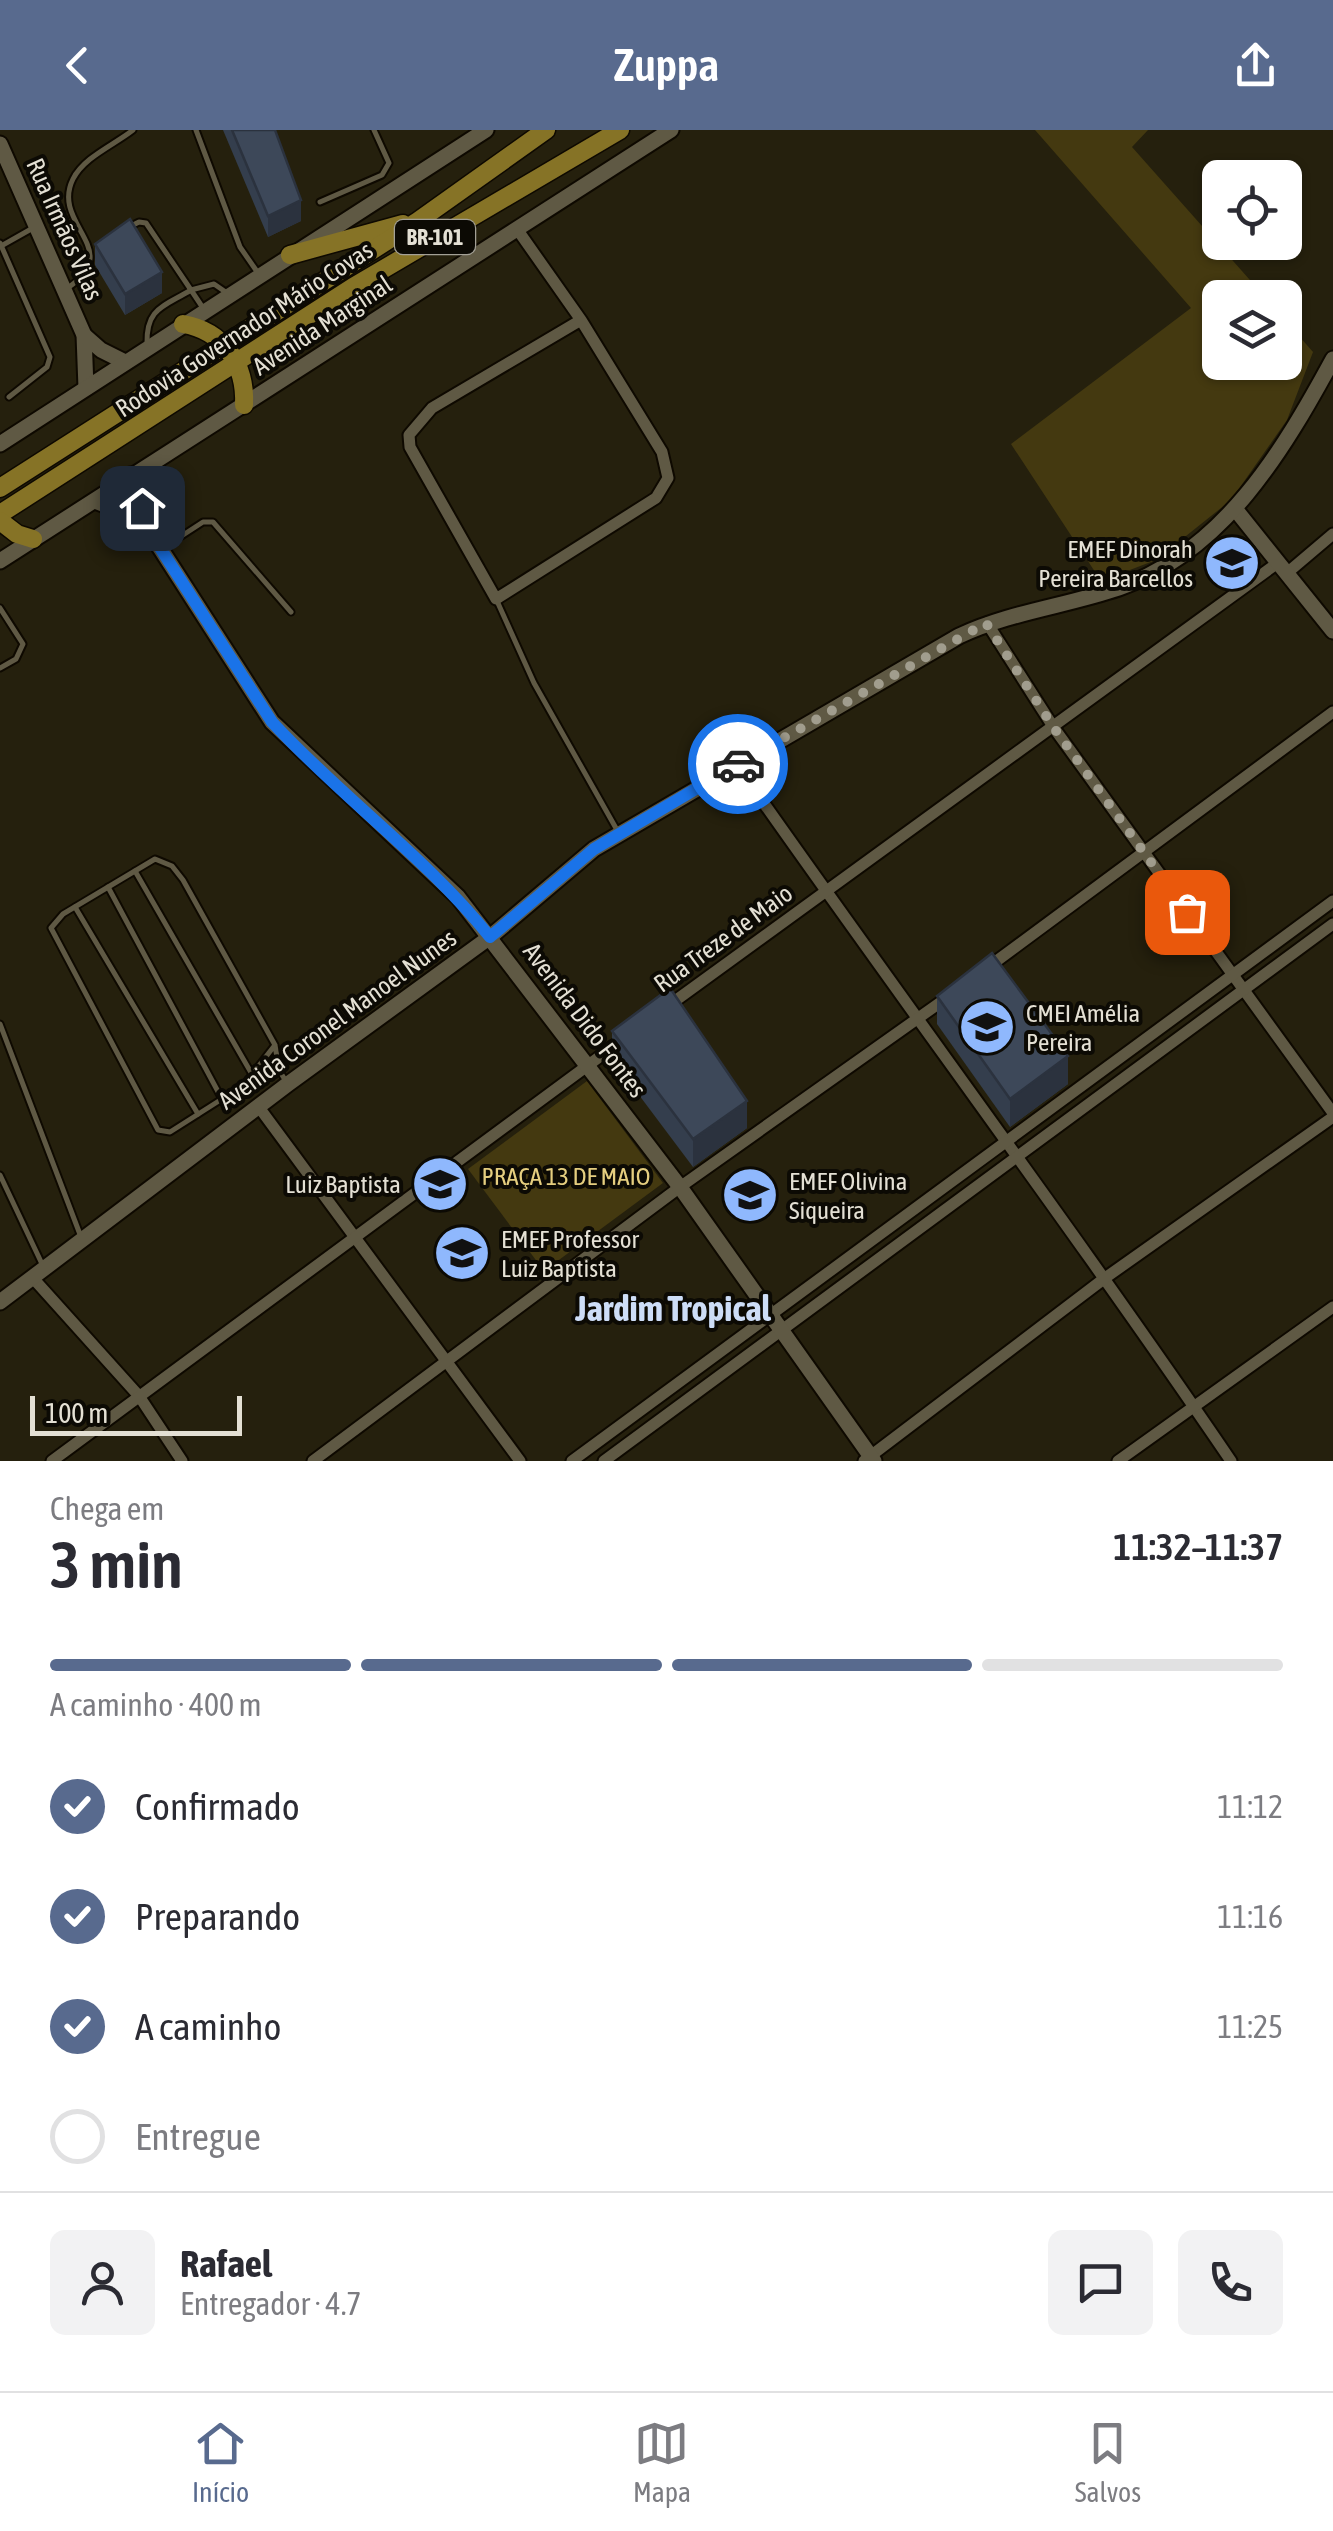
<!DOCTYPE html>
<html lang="pt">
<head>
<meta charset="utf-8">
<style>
  body { margin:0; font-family:"Asap Condensed",sans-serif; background:#f2f2f3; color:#2b2b33; height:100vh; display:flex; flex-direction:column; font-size:38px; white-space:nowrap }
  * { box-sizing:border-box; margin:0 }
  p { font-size:32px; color:#7c7c81 }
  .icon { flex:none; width:55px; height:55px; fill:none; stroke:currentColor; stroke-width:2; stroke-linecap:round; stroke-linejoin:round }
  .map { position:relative; height:1331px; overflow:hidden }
  .side { display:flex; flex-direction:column; background:#fff; flex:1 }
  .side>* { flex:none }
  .tools { position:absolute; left:1202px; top:30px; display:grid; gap:20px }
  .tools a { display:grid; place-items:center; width:100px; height:100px; border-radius:15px; background:#fff; box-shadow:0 2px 8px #0004; font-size:50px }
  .scale { position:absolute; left:30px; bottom:25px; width:212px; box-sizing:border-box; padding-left:10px; border:5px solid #e4e0d4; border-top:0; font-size:28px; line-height:35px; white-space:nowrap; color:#e4e0d4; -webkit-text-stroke:8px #0c0a04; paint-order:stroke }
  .pin { position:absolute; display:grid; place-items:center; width:85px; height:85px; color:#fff; margin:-42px; border-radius:20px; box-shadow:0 5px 15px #0006 }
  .courier { position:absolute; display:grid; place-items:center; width:100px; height:100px; margin:-50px; border:8px solid #1a73e8; border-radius:50%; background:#fff; color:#222; box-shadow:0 2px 12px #0007 }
  .head em { font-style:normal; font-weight:600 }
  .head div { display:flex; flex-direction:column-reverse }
  .head { display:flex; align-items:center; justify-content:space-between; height:170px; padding:0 50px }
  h1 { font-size:65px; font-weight:600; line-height:75px }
  .bar { display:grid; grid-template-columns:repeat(4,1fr); gap:15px 10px; align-content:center; height:120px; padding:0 50px }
  .bar i { height:12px; border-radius:8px; background:#e1e1e2 }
  .bar .active { background:#586a8e }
  .bar p { grid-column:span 4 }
  .line { display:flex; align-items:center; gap:25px; padding:0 50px; border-top:2px solid #e1e1e2 }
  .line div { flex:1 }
  .round { display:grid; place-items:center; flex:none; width:105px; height:105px; border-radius:15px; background:#f2f2f3 }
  ol { padding:0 50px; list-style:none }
  li { display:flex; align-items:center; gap:30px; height:110px }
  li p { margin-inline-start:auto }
  li .icon { padding:10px; border-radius:50%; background:#586a8e; color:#fff; stroke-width:4 }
  li:last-child { color:#7c7c81 }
  li i { width:55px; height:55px; border:5px solid #e1e1e2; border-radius:50% }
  header { display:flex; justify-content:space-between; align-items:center; height:130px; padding:0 50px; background:#586a8e; color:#fff; font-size:45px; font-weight:600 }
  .tabs { display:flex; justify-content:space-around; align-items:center; height:140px; border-top:2px solid #e1e1e2; background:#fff; font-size:28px; color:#7c7c81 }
  .tabs a { display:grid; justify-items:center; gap:5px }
  .tabs .active { color:#586a8e }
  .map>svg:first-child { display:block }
</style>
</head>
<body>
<header><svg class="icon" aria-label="back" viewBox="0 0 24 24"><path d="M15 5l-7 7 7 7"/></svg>Zuppa<svg class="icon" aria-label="share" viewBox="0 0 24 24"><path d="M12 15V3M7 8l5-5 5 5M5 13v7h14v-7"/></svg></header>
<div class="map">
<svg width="1333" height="1331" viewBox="0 0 1333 1331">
  <rect width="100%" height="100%" fill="#25200d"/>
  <!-- green -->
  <g fill="#443910">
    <path d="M1035,0H1148L1132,17L1265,167L1220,168V232H1285V190L1313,222L1287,290L1231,370L1156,430L1101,451L1011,314L1191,178Z"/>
    <path d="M587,951L663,1053L544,1141L468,1039Z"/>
  </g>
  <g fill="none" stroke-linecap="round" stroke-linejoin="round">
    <!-- lane casing -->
    <g stroke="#0e0900" stroke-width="9">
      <g id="lane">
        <path d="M196,0L240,117L258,143"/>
        <path d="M320,72L382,45L389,33L374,0"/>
        <path d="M129,97L139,92L146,93L191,160L214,154L227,163"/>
        <path d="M0,113L50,227L47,237L9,267"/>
        <path d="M1,116L33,98"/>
        <path d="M66,159C127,120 50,95 73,49C84,27 114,15 133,0"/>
        <path d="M147,214C146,178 163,177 191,160L203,178"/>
        <path d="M163,418L203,392H213L291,482"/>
        <path d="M497,471L534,553L617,700"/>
        <path d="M0,478L23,514L16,529L0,538"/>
        <path d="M135,741L253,946"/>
        <path d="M108,757L222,969"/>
        <path d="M75,777L198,984"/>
        <path d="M0,894L81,1107"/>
        <path d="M275,915L244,955L170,1002L158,1000L51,798L63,784L155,729L172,736L183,750L275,915L279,940L287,953"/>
        <path d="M0,1045L43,1136"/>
      </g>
    </g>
    <!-- street casing -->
    <g stroke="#0e0900" stroke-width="15">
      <g id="street">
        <path d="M517,99L581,190L662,322L668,348L656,368L496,469L410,317L409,305L432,278L581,190"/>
        <path d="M1287,443L1333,404"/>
        <path d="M987,493L1054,598L1333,983"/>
        <path d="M737,635C900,868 1071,1096 1231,1331"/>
        <path d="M987,838L1333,582"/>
        <path d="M668,876L1279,432"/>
        <path d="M258,976L520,1331"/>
        <path d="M32,1147L139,1266L182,1331"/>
        <path d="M52,1331L625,908"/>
        <path d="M313,1331L680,1057L948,867"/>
        <path d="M572,1331L1333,771"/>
        <path d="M604,1331L1333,794"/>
        <path d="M864,1331L1105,1148L1333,987"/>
        <path d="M1118,1331L1333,1177"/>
      </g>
    </g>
    <!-- secondary casing -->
    <g stroke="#0e0900" stroke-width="19">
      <g id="secondary">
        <path d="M0,14L84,205L86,258"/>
        <path d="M84,205L101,220L125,232"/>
        <path d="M0,314L486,0"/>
        <path d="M130,345L155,410L272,592L458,767L680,1057L874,1331"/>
        <path d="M95,371L115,379L152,408"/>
        <path d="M1236,380L1333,501"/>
        <path d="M0,431L671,0"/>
        <path d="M0,1172L288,954L490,807L594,719L959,506C1010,482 1066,476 1119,458C1224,421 1283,321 1333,229"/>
      </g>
    </g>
    <!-- primary casing -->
    <g stroke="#0e0900" stroke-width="21">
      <g id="primary">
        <path d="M290,125L403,94"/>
        <path d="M183,194C224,201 246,235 244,275"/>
        <path d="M0,358L418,91L546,0"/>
        <path d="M0,384L353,157L620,0"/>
        <path d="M0,391L17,404L33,409"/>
      </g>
    </g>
    <!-- lane -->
    <use href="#lane" stroke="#5f5944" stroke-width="5"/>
    <!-- street -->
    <use href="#street" stroke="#5f5944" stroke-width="11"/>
    <!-- secondary -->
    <use href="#secondary" stroke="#5f5944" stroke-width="15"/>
    <!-- primary -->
    <use href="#primary" stroke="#867326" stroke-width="18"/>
  </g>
  <!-- wall -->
  <g fill="#343e4d">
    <path d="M223,0H275L301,91L268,107Z"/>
    <path d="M95,114L162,163L125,185L95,135Z"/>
    <path d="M937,866L1068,954L1010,997L937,894Z"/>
    <path d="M612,901L747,998L693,1037L612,929Z"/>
  </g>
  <!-- shaded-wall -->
  <g fill="#2b323e">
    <path d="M301,70V91L268,107V86Z"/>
    <path d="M162,142V163L125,185V164Z"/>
    <path d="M1068,926V954L1010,997V969Z"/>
    <path d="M747,971V998L693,1037V1009Z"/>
  </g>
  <!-- building -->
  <g fill="#3d4859" stroke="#2b323e" stroke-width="2.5">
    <path d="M232,0H275L301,70L268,86Z"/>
    <path d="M130,89L162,142L125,164L95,114Z"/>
    <path d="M992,823L1068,926L1010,969L937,866Z"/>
    <path d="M670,858L747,971L693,1009L612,901Z"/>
  </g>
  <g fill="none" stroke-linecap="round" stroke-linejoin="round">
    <!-- done -->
    <path stroke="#a19d8e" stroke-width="10" stroke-dasharray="0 18" d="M738,634L986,493L1054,598L1187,782"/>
    <!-- route -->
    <path stroke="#1a73e8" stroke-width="12" d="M142,378L155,410L272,592C342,668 426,727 490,807L594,719L738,634"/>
  </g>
  <!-- icons -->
  <defs>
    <g id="school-disc" transform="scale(2.875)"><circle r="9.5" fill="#8fb8fd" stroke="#0c0a04"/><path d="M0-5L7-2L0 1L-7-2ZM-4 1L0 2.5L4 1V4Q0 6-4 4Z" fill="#111"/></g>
  </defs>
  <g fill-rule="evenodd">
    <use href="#school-disc" x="1232" y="433"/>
    <use href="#school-disc" x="987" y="897"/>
    <use href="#school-disc" x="440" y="1054"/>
    <use href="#school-disc" x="750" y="1065"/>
    <use href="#school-disc" x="462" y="1123"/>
  </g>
  <g text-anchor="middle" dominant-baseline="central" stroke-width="8" stroke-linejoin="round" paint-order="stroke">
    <!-- shield labels -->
    <rect fill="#0c0a04" stroke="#a3a096" stroke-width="2.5" x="395" y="90" width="80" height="34" rx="8"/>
    <g font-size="22" font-weight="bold" fill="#e4e0d4">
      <text x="435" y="107">BR-101</text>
    </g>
    <!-- street labels -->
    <g font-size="25" fill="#e4e0d4" stroke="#0c0a04">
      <text transform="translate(65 99) rotate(66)">Rua Irmãos Vilas</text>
      <text transform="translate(322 195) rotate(-33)">Avenida Marginal</text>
      <text transform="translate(244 199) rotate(-33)">Rodovia Governador Mário Covas</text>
      <text transform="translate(723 808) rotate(-36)">Rua Treze de Maio</text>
      <text transform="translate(337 889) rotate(-36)">Avenida Coronel Manoel Nunes</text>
      <text transform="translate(585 890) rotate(53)">Avenida Dido Fontes</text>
    </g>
    <!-- poi labels -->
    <g font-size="25" fill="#e4e0d4" stroke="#0c0a04" text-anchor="start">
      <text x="1193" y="419" text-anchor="end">EMEF Dinorah<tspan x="1193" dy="29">Pereira Barcellos</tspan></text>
      <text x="1026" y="883">CMEI Amélia<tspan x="1026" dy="29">Pereira</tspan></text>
      <text x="789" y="1051">EMEF Olivina<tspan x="789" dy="29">Siqueira</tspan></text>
      <text x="401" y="1054" text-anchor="end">Luiz Baptista</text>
      <text x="501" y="1109">EMEF Professor<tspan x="501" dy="29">Luiz Baptista</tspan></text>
    </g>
    <!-- park labels -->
    <g font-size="25" fill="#e5ce7f" stroke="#0c0a04">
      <text x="566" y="1046">PRAÇA 13 DE MAIO</text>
    </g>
    <!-- district labels -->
    <g font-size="35" font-weight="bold" fill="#cdddf7" stroke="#0c0a04">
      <text x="673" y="1178">Jardim Tropical</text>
    </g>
  </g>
</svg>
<div class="tools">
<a><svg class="icon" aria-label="locate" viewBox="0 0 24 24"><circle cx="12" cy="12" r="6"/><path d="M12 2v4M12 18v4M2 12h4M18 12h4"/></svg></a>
<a><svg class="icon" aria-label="layers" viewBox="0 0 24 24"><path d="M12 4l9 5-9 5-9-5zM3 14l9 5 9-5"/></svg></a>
</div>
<div class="scale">100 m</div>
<div class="pin" style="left:1187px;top:782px;background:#ea580c"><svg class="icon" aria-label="bag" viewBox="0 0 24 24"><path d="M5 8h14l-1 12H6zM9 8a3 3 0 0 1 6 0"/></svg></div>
<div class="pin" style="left:142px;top:378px;background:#1f2937"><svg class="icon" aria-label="home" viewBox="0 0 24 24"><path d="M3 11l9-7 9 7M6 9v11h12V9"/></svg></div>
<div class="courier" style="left:738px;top:634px"><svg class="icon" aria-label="car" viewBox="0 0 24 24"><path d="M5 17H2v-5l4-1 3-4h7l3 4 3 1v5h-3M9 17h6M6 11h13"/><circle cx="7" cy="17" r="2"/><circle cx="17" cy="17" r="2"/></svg></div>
</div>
<section class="side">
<div class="head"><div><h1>3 min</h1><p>Chega em</p></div><em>11:32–11:37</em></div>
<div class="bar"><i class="active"></i><i class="active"></i><i class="active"></i><i></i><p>A caminho · 400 m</p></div>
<ol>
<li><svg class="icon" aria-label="check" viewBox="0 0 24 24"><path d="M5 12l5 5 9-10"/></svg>Confirmado<p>11:12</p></li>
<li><svg class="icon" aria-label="check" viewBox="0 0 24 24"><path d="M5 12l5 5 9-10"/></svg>Preparando<p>11:16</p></li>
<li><svg class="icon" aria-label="check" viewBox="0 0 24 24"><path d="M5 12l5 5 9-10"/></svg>A caminho<p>11:25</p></li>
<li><i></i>Entregue</li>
</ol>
<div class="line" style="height:180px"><a class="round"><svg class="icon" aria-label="person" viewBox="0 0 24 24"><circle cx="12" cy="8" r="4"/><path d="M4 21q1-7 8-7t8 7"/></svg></a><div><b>Rafael</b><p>Entregador · 4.7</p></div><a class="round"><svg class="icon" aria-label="chat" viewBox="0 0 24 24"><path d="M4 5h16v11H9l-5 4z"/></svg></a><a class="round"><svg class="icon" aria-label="phone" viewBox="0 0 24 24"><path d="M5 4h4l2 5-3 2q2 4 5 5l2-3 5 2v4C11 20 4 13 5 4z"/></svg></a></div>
</section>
<nav class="tabs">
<a class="active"><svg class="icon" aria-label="home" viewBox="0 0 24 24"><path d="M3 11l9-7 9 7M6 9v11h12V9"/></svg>Início</a>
<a><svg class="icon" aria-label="map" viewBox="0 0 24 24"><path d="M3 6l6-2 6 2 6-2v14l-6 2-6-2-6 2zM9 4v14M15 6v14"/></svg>Mapa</a>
<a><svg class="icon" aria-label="saved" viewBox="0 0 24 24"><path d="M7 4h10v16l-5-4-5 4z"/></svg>Salvos</a>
</nav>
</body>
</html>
